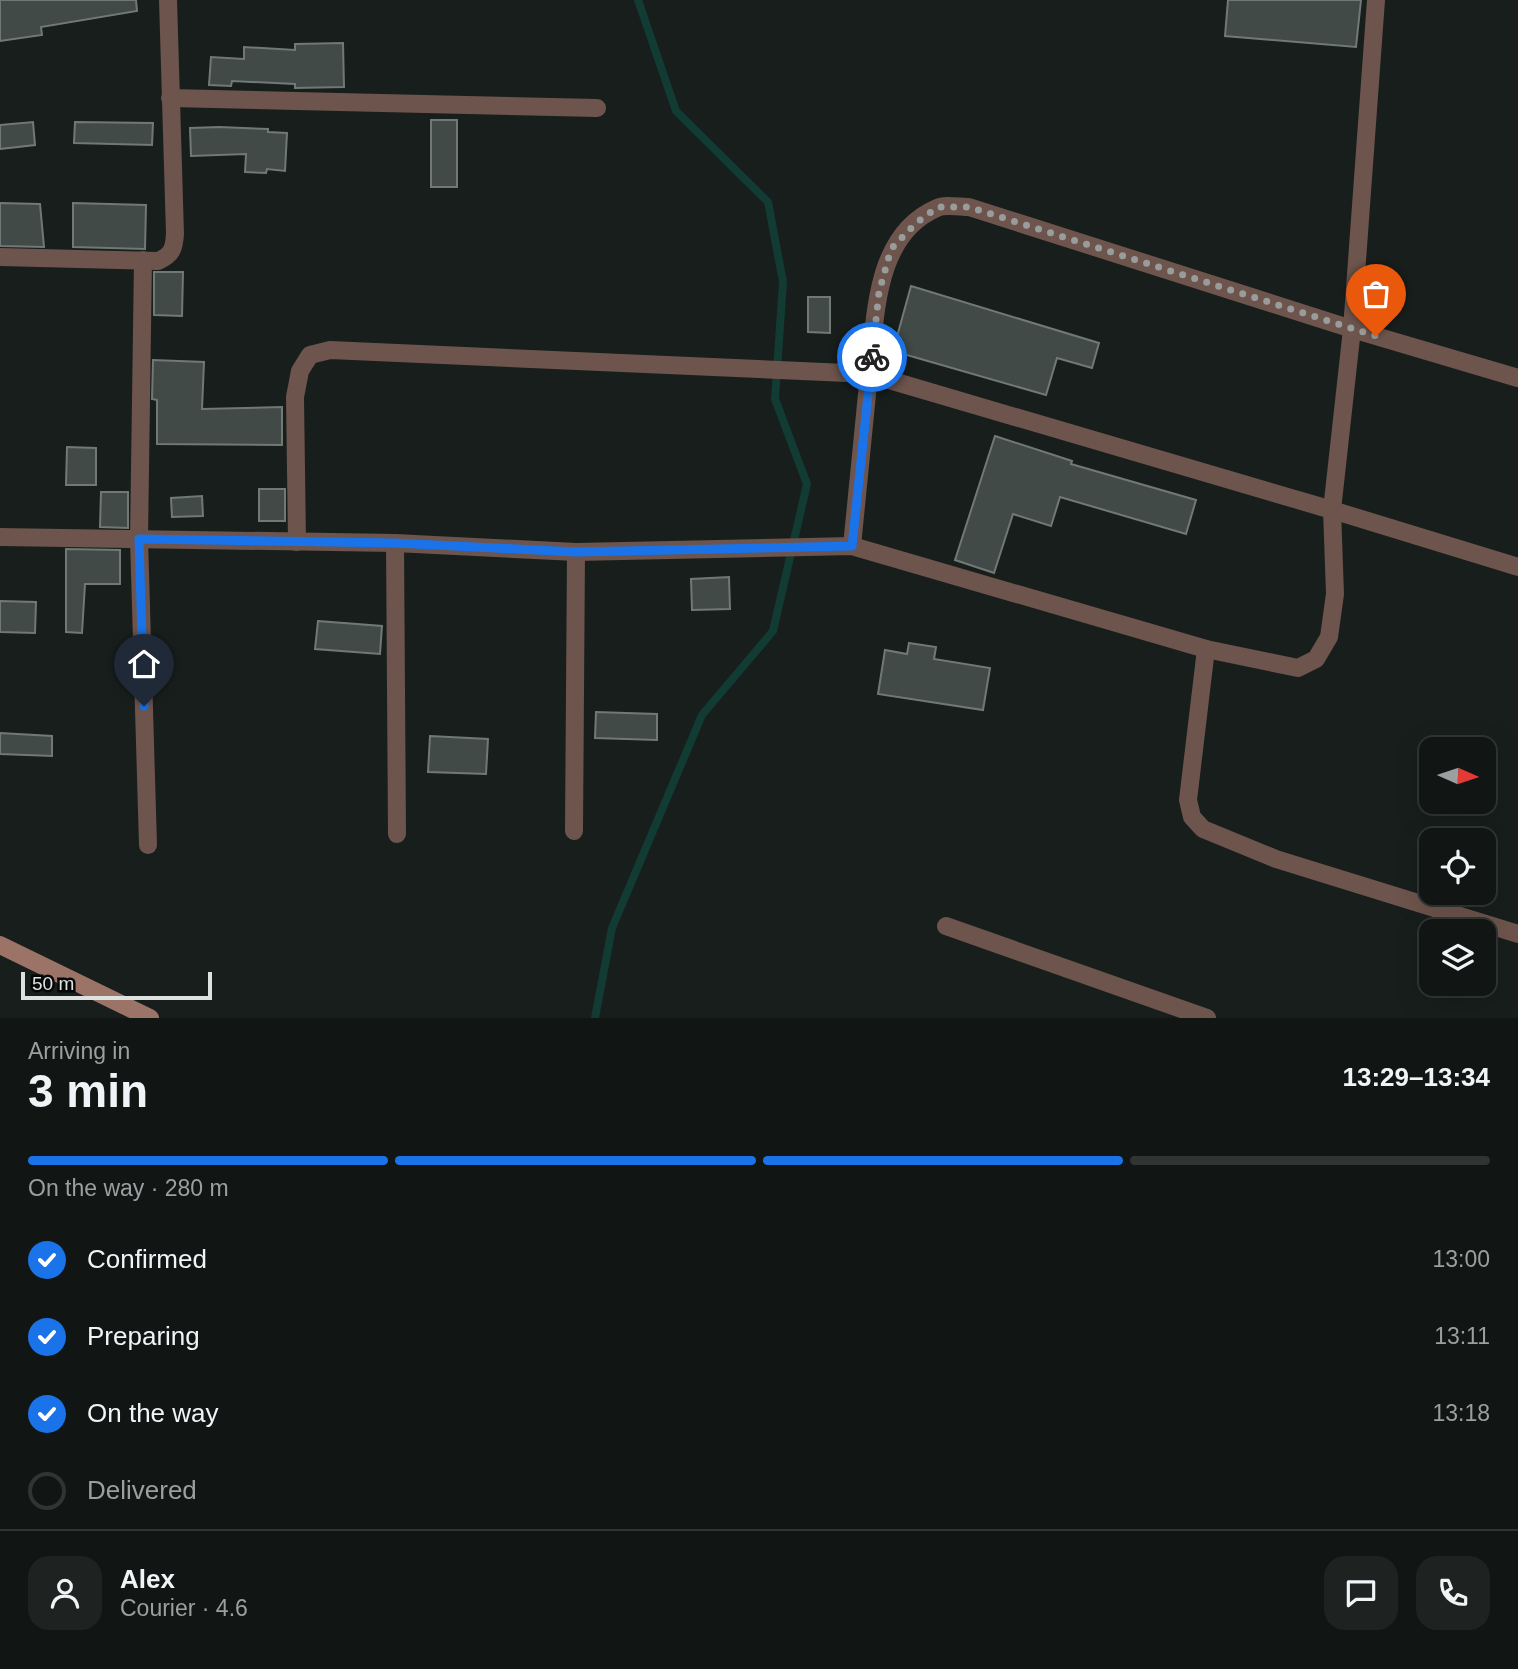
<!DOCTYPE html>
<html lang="en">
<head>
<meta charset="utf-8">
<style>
  body { margin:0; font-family:Arial,sans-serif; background:#1e2322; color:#f1f3f6; height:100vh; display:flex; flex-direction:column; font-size:26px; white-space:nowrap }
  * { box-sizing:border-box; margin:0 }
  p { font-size:23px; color:#9c9fa0 }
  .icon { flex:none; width:38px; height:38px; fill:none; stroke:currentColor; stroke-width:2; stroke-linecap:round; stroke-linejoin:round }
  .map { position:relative; height:1018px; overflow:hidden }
  .side { display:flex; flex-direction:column; background:#111615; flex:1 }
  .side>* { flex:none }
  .needle { width:46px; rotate:93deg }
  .tools { position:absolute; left:1419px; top:737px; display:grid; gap:14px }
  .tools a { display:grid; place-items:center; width:77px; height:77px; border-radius:14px; background:#111615; box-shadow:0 7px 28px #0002,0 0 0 2px #303534; font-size:35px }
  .scale { position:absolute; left:21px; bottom:18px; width:191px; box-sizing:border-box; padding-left:7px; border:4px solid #dde2e1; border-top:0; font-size:19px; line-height:24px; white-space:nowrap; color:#dde2e1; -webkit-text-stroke:5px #050707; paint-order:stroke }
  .pin { position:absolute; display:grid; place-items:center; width:60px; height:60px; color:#fff; margin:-72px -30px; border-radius:50% 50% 50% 0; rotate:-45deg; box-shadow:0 0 7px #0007 }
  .pin .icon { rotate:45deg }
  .courier { position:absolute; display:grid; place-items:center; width:70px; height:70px; margin:-35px; border:5px solid #1a73e8; border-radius:50%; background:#fff; color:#222; box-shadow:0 2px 9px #0007 }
  .headline em { font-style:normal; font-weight:600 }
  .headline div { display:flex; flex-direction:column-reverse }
  .headline { display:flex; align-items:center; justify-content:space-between; height:119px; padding:0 28px }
  h1 { font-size:46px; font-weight:600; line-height:52px }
  .bar { display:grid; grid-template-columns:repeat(4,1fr); gap:10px 7px; align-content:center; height:84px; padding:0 28px }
  .bar i { height:9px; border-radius:5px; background:#303534 }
  .bar .active { background:#1a73e8 }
  .bar p { grid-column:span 4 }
  .line { display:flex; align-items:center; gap:18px; padding:0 28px; border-top:2px solid #303534 }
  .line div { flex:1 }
  .round { display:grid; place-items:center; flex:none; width:74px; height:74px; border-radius:21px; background:#1e2322 }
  ol { padding:0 28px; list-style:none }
  li { display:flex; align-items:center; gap:21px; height:77px }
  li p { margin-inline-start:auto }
  li .icon { padding:7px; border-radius:50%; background:#1a73e8; color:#fff; stroke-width:4 }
  li:last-child { color:#9c9fa0 }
  li i { width:38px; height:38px; border:4px solid #303534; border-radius:50% }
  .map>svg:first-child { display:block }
</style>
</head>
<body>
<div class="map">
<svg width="1518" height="1018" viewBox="0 0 1518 1018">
  <rect width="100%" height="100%" fill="#171e1c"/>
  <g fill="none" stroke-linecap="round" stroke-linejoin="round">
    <!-- stream -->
    <path stroke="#113b33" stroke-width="8" d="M595,1018L612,928L702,715L773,631L807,484L775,399L783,282L768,202L676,111L638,0"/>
  </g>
  <!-- building -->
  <g fill="#424a48" stroke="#707976" stroke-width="2">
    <path d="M0,0H136L137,11L41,27L42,35L0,41Z"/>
    <path d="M1228,0H1361L1356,47L1225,36Z"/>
    <path d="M343,43L344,87L295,88V84L232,81L231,86L209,85L211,57L244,59V47L295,50V44Z"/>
    <rect x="431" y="120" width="26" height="67"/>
    <path d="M33,122L35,145L0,149V125Z"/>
    <path d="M75,122L153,123L152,145L74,143Z"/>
    <path d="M219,127L268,129V132L287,133L285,171L267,169L266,173L245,172L246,154L191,156L190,128Z"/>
    <path d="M0,203L40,204L44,247L0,246Z"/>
    <path d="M73,203L146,205L145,249L73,247Z"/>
    <path d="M154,272H183L182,316L154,315Z"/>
    <path d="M911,286L1099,343L1092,368L1057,358L1046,395L893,351Z"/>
    <path d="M808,297H830V333L808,332Z"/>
    <path d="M153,360L204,362L202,409L282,407V445L157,444V400L152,399Z"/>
    <path d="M995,436L1072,461L1071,464L1196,500L1186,534L1060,497L1051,526L1013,514L994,573L955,560Z"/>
    <path d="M67,447L96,448V485H66Z"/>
    <rect x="259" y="489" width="26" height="32"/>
    <path d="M101,492H128V528L100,527Z"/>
    <path d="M202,496L203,516L172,517L171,498Z"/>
    <path d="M66,549L120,550V584H85L82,633L66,632Z"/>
    <path d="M729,577L730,609L692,610L691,579Z"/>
    <path d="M0,601L36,602L35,633L0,632Z"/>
    <path d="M318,621L382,626L380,654L315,649Z"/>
    <path d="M909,643L936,647L934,659L990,668L983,710L878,694L885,650L907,654Z"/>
    <path d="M596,712L657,714V740L595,738Z"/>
    <path d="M0,733L52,736V756L0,754Z"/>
    <path d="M430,736L488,739L486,774L428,772Z"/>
  </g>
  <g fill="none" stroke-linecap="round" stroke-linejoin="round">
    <!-- minor -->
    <g stroke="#6d544c" stroke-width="18">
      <path d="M1376,0L1352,329L1332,510L1518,567"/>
      <path d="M170,98L597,108"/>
      <path d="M0,257L158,261C172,255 174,249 175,234L168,0"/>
      <path d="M143,260L139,539L148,845"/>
      <path d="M0,537L395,543L576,552L852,546L869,374L1332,510L1335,594L1329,637L1316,659L1298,668L1206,649L852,546"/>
      <path d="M297,542L295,397L300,371L310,355L330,350L869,374C876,317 874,235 937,208C945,204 960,207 969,207L1352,329L1518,378"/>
      <path d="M395,543L397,834"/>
      <path d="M1206,649L1188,800L1192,817L1203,829L1276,859L1518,934"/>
      <path d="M574,831L576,552"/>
      <path d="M946,926L1207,1018"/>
    </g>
    <!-- secondary -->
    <path stroke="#9b7367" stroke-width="18" d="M0,945L150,1018"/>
  </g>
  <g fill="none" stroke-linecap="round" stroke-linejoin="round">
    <!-- done -->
    <path stroke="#989d9c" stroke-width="7" stroke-dasharray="0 12.6" d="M872,357L879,292L891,249L916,223L938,207H969L1376,336"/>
    <!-- route -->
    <path stroke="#1a73e8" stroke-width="9" d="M144,706L139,539L395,543L576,552L852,546L872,357"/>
  </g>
</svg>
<div class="tools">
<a><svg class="needle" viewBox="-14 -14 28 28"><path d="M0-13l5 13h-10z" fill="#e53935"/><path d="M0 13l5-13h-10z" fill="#9c9fa0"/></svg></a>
<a><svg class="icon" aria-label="locate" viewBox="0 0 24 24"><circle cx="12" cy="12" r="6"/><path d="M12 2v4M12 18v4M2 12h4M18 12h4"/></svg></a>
<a><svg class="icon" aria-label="layers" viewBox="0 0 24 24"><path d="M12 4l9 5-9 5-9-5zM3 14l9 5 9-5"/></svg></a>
</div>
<div class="scale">50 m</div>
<div class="pin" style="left:1376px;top:336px;background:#ea580c"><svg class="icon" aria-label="bag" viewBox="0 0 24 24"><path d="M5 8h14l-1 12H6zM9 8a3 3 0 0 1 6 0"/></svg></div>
<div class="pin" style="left:144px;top:706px;background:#1f2937"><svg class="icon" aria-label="home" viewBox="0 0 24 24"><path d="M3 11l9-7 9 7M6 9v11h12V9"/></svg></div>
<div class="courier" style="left:872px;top:357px"><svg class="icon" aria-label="bike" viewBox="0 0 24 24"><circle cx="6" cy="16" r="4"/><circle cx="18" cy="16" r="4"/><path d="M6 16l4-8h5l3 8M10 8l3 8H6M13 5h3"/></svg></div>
</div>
<section class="side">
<div class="headline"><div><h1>3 min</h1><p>Arriving in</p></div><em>13:29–13:34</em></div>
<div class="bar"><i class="active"></i><i class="active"></i><i class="active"></i><i></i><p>On the way · 280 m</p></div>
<ol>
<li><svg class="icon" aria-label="check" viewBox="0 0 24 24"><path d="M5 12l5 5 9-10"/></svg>Confirmed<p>13:00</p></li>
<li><svg class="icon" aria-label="check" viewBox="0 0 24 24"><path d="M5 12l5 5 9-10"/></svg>Preparing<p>13:11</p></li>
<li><svg class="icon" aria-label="check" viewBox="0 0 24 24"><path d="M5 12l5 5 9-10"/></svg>On the way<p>13:18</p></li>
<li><i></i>Delivered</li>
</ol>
<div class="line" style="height:126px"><a class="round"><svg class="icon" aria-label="person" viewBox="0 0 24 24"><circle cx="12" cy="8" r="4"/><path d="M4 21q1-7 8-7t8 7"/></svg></a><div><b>Alex</b><p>Courier · 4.6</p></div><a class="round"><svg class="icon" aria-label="chat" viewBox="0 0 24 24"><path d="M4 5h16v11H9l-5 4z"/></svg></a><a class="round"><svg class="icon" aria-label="phone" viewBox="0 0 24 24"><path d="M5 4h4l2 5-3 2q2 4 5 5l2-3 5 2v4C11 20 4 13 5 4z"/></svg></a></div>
</section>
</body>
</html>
